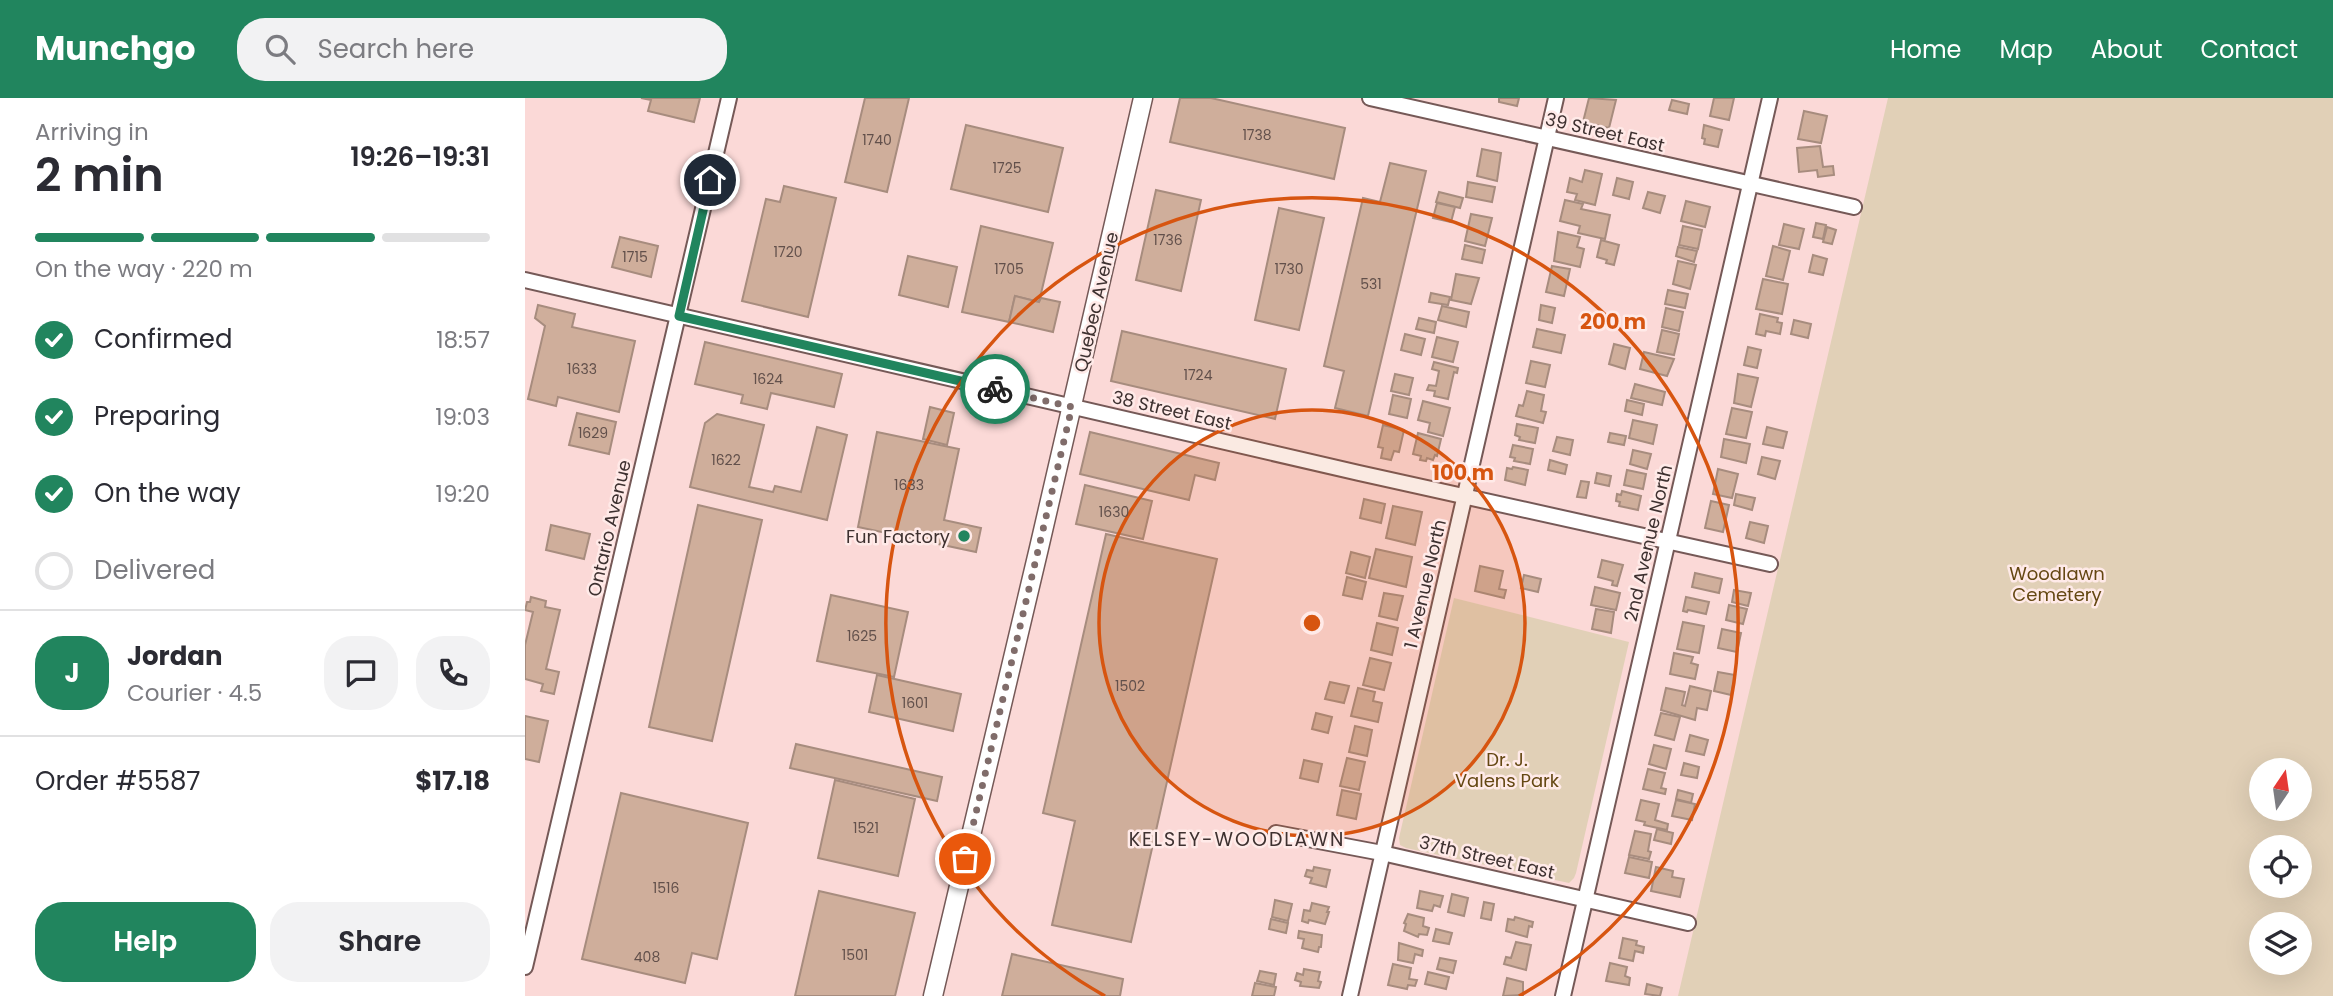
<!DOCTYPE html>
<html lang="en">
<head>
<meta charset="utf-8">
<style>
  body { margin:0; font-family:Poppins,sans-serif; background:#f2f2f3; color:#2b2b33; height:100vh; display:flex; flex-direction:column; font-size:26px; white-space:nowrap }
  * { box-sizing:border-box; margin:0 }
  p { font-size:23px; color:#7c7c81 }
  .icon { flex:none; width:38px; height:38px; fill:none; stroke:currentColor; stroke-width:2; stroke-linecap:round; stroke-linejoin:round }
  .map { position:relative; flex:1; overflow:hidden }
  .details { display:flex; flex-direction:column; background:#fff; width:525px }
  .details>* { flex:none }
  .needle { width:46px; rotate:13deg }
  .buttons { position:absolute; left:1724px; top:660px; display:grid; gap:14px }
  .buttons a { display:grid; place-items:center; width:63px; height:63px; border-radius:50%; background:#fff; box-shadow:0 7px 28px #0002; font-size:35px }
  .pin { position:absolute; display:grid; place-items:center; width:60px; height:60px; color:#fff; margin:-30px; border:4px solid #fff; border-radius:50%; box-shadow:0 2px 7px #0007 }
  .courier { position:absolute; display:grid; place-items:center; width:70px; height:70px; margin:-35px; border:5px solid #21855e; border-radius:50%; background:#fff; color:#222; box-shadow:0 2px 9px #0007 }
  .head em { font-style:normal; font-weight:600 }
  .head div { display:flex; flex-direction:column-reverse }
  .head { display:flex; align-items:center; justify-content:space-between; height:119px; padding:0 35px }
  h1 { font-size:46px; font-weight:600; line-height:52px }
  .bar { display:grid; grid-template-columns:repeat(4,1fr); gap:10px 7px; align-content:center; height:84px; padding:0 35px }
  .bar i { height:9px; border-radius:5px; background:#e1e1e2 }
  .bar .active { background:#21855e }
  .bar p { grid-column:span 4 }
  .line { display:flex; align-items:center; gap:18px; padding:0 35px; border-top:2px solid #e1e1e2 }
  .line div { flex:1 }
  .round { display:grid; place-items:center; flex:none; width:74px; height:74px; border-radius:28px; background:#f2f2f3 }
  ol { padding:0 35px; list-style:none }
  li { display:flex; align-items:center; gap:21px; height:77px }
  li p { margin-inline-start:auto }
  li .icon { padding:7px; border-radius:50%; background:#21855e; color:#fff; stroke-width:4 }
  li:last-child { color:#7c7c81 }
  li i { width:38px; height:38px; border:4px solid #e1e1e2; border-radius:50% }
  .cta { display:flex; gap:14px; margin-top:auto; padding:14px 35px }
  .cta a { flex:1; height:80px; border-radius:28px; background:#21855e; color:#fff; font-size:28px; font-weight:600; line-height:80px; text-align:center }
  .cta a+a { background:#f2f2f3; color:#2b2b33 }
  header { display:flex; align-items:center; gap:42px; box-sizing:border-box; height:98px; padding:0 35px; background:#21855e; color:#fff }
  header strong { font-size:33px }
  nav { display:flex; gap:38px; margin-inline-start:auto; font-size:24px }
  .search { width:490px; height:63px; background:#f2f2f3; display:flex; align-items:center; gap:18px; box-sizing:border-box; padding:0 24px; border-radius:28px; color:#7c7c81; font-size:26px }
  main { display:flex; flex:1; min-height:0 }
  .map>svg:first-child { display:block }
</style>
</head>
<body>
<header>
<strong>Munchgo</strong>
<div class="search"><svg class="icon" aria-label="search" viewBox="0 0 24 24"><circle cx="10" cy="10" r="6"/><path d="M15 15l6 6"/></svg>Search here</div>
<nav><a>Home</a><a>Map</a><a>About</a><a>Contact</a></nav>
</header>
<main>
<section class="details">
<div class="head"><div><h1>2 min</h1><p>Arriving in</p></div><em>19:26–19:31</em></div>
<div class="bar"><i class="active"></i><i class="active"></i><i class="active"></i><i></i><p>On the way · 220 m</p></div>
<ol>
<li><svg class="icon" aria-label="check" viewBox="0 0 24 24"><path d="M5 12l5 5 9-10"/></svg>Confirmed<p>18:57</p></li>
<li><svg class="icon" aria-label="check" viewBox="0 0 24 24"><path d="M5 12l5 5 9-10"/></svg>Preparing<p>19:03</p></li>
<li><svg class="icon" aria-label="check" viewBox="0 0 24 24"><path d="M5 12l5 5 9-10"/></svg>On the way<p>19:20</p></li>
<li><i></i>Delivered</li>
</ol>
<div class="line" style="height:126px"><b class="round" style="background:#21855e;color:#fff">J</b><div><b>Jordan</b><p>Courier · 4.5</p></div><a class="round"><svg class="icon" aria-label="chat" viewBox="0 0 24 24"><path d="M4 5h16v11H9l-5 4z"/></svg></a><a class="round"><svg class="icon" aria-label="phone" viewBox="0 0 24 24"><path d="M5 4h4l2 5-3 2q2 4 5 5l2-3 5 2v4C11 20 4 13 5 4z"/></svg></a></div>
<div class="line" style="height:91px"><div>Order #5587</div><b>$17.18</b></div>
<div class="cta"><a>Help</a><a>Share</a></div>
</section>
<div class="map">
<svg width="1808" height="898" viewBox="0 0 1808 898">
  <rect width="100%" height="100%" fill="#fbd9d7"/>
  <!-- green -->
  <g fill="#e1d0b7" fill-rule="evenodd">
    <path d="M1363,0H1808V898H1153ZM1736,672H1774V710H1736ZM1736,749H1774V788H1736ZM1736,826H1774V864H1736Z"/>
    <path d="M929,500L1104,544L1051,775L1049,780L1044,785L881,750L875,747L874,740Z"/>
  </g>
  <!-- building -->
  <g fill="#cfae9b" stroke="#a78c7e" stroke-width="2">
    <path d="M116,0H175L169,24L123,13L126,2Z"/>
    <path d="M340,0H384L362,94L320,84Z"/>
    <path d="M655,0H686L820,30L809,81L645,44Z"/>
    <path d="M974,0H994L992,8L974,4Z"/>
    <path d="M1064,0L1091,2L1084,30L1058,24Z"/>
    <path d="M1189,0H1209L1204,22L1185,18Z"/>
    <path d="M1147,2L1164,6L1162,16L1144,12Z"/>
    <path d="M1279,13L1302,18L1296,45L1273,41Z"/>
    <path d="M441,27L538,50L523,114L426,91Z"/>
    <path d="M1179,27L1197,32L1193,49L1179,46L1180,41L1177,40Z"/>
    <path d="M1295,48L1298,69L1308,68L1309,77L1293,79L1292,72L1274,74L1272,50Z"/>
    <path d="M957,51L976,55L972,83L952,78Z"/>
    <path d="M865,65L901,73L843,318L810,310L819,273L799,268L838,100L855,104Z"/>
    <path d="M1060,72L1077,76L1070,107L1050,102L1052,96L1042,94L1045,80L1057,84Z"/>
    <path d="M1092,80L1108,84L1104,101L1088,97Z"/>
    <path d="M943,84L970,89L967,104L941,99Z"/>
    <path d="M259,88L311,100L283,219L217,203L241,101L255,104Z"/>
    <path d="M631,92L676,102L656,193L611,182Z"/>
    <path d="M914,94L938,100L935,110L911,104Z"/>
    <path d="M1123,94L1140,98L1135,115L1118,110Z"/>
    <path d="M1040,102L1058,106L1056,111L1085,117L1080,141L1053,135L1055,128L1035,123Z"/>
    <path d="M1161,103L1185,109L1180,129L1156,123Z"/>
    <path d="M912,105L930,109L926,124L908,120Z"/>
    <path d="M754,110L799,120L774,232L730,222Z"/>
    <path d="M946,116L967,120L960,148L940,143Z"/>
    <path d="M1291,125L1301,127L1298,141L1288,139Z"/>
    <path d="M1259,126L1279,131L1274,151L1254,147Z"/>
    <path d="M456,128L528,145L514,204L490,198L484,224L437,214Z"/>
    <path d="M1158,128L1177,132L1173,151L1154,147Z"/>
    <path d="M1302,129L1311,132L1307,146L1298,144Z"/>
    <path d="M1033,134L1055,139L1052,149L1059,151L1055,169L1029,163Z"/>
    <path d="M95,139L133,148L126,179L87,169Z"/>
    <path d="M1076,142L1094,147L1089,167L1081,165L1082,162L1072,159Z"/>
    <path d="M940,147L960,152L957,165L937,161Z"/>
    <path d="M1248,148L1265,153L1258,182L1241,178Z"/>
    <path d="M1153,149L1172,153L1169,164L1151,158Z"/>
    <path d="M1288,157L1302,161L1298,177L1284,174Z"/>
    <path d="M383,158L432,169L423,209L374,197Z"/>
    <path d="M1153,163L1171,167L1165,191L1148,186Z"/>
    <path d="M1027,168L1045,171L1039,198L1021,194Z"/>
    <path d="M931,176L954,180L946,206L926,202Z"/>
    <path d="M1238,181L1263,186L1257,216L1231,211Z"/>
    <path d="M1143,192L1163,196L1160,210L1140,206Z"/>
    <path d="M906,195L925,199L923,207L904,204Z"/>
    <path d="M490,198L514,204L516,200L535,204L528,234L484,224Z"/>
    <path d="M13,207L50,216L47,229L110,243L94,314L33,299L31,308L3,301L20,228L10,220Z"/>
    <path d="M1016,207L1030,210L1027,225L1014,222Z"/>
    <path d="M917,208L944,214L941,229L913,222Z"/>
    <path d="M1141,210L1158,214L1154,233L1137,229Z"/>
    <path d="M1235,216L1253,220L1252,224L1257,225L1255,236L1241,233L1240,238L1231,236Z"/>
    <path d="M894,220L911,224L909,235L891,231Z"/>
    <path d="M1269,222L1286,226L1283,240L1266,236Z"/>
    <path d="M1012,231L1040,237L1036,255L1008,249Z"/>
    <path d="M1137,232L1154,236L1149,257L1132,254Z"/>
    <path d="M597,233L761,271L750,321L586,283Z"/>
    <path d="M880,236L900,241L896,257L876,252Z"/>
    <path d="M912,239L933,244L928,264L907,259Z"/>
    <path d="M180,244L317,276L309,309L246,295L242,311L216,305L218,297L170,286Z"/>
    <path d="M1089,246L1105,250L1100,271L1084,266Z"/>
    <path d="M1223,249L1236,252L1232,270L1219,267Z"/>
    <path d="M1119,254L1149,261L1142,278L1115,271Z"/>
    <path d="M1006,263L1025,267L1020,289L1001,285Z"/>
    <path d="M909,264L933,270L932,275L929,274L923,301L909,298L910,293L902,292L904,287L911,288L914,273L907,271Z"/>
    <path d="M870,276L888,280L884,297L866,293Z"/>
    <path d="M1213,276L1233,280L1226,309L1209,305Z"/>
    <path d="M1110,286L1140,294L1137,307L1106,300Z"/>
    <path d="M1002,293L1019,297L1016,313L1021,314L1018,325L991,318L994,307L998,308Z"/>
    <path d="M868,297L886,301L882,320L864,316Z"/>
    <path d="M1102,302L1119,306L1117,317L1100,313Z"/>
    <path d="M898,303L925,310L918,338L903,334L905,325L893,322Z"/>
    <path d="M405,309L429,315L422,347L398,341Z"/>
    <path d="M1207,310L1227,314L1221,340L1201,336Z"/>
    <path d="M52,315L91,324L84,356L44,347Z"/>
    <path d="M192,316L239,327L224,389L248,394L250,388L276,394L292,329L322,337L302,422L165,389L180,325Z"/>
    <path d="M1108,322L1132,327L1128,346L1104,340Z"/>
    <path d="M992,326L1013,330L1010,345L994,342L995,339L990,337Z"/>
    <path d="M858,327L879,332L874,354L869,353L866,362L856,360L858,350L853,349Z"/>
    <path d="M1242,329L1262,334L1258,350L1238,346Z"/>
    <path d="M352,334L434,351L419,422L456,430L451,454L333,429Z"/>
    <path d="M565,334L694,365L690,382L670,377L664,402L555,376Z"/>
    <path d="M893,335L916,341L912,358L910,357L908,362L902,360L901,363L895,362L896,358L888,356Z"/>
    <path d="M1085,335L1101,338L1099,347L1083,344Z"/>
    <path d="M1032,339L1048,342L1045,357L1028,353Z"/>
    <path d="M1199,341L1225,346L1221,365L1196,359Z"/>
    <path d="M988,347L1008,351L1005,366L989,363L990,360L985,359Z"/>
    <path d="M1108,352L1126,356L1122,371L1105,366Z"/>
    <path d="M1237,359L1255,363L1250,381L1233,376Z"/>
    <path d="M1025,362L1042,367L1040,376L1023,372Z"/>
    <path d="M988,369L1003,372L1000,387L980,382L982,370L987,371Z"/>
    <path d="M1193,371L1213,376L1207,400L1188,396Z"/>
    <path d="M1102,372L1121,376L1118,391L1099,387Z"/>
    <path d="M1072,375L1086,378L1084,388L1070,385Z"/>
    <path d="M1056,383L1064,384L1061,400L1052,399Z"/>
    <path d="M560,387L627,403L618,441L551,426Z"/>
    <path d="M1097,393L1116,398L1113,412L1094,408L1095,404L1091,403L1092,396L1096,397Z"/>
    <path d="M1211,396L1230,400L1227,412L1209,407Z"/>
    <path d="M839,401L860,406L856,425L835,420Z"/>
    <path d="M1186,403L1204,407L1198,434L1180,430Z"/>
    <path d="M173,407L237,422L187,643L124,629Z"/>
    <path d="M868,408L897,414L890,447L861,440Z"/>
    <path d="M1225,424L1243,428L1239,445L1221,440Z"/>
    <path d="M26,427L65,436L59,461L21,452Z"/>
    <path d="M581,436L692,461L606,844L527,827L550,723L518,715Z"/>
    <path d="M851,451L887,459L881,489L844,480Z"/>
    <path d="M826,454L845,459L840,480L821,475Z"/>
    <path d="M1077,462L1098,467L1092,488L1087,487L1088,483L1073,479Z"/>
    <path d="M955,468L978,473L974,491L981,492L979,500L950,493Z"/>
    <path d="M1170,475L1197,481L1194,495L1167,489Z"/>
    <path d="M999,477L1016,481L1013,494L996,490Z"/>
    <path d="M822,479L841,484L837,501L818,497Z"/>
    <path d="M1070,489L1095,495L1091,512L1066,507Z"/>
    <path d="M1209,492L1226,495L1223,508L1207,504Z"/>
    <path d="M859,495L878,498L872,522L854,518Z"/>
    <path d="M306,497L383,514L369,579L292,563Z"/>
    <path d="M6,499L21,503L20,509L35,512L21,571L34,574L29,596L16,593L18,586L0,581V547L8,514L0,512L2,504H5Z"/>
    <path d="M1161,499L1184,504L1181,516L1163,512L1162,514L1158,513Z"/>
    <path d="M1204,507L1222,511L1218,526L1201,522Z"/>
    <path d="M1071,511L1089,514L1086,535L1067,531Z"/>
    <path d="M1158,524L1179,528L1174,555L1152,551Z"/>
    <path d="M852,525L873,530L867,557L846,552Z"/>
    <path d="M1197,531L1216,535L1212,554L1193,550Z"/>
    <path d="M1149,555L1168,559L1166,565L1173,567L1170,581L1145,576Z"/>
    <path d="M845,560L866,565L859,592L838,587Z"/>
    <path d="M1193,574L1210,577L1206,597L1189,593Z"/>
    <path d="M352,577L436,596L428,633L344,614Z"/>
    <path d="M805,584L824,588L819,605L800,601Z"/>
    <path d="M1165,588L1186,593L1182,612L1172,610L1170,622L1136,612L1141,590L1160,594L1157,607L1160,608Z"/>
    <path d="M833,590L850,594L848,603L857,605L853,624L826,618Z"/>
    <path d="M791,615L807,619L803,635L787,631Z"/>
    <path d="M1136,615L1155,619L1149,642L1130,637Z"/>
    <path d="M0,618L23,623L14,664L0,661Z"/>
    <path d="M830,628L847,632L842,658L824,654Z"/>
    <path d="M1165,637L1183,642L1179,657L1161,653Z"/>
    <path d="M271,646L417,679L412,703L265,670Z"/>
    <path d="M1129,647L1146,651L1141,671L1124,666Z"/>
    <path d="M822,660L840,664L834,692L815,688Z"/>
    <path d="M779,662L797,666L793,684L775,680Z"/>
    <path d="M1159,665L1174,669L1172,680L1156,677Z"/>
    <path d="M1123,671L1140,675L1136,690L1141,691L1140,696L1118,691Z"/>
    <path d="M310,682L390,701L373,778L293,760Z"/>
    <path d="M817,692L836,696L831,721L812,717Z"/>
    <path d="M1153,692L1168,696L1166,705L1151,701Z"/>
    <path d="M96,695L223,725L192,861L167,855L160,885L57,861Z"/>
    <path d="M1116,702L1134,706L1130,722L1143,726L1142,732L1119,727L1120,724L1111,722Z"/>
    <path d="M1151,702L1170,706L1167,722L1147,718Z"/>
    <path d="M1132,731L1148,735L1146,746L1129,742Z"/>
    <path d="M1110,733L1126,736L1123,753L1126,754L1124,761L1104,757Z"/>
    <path d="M1104,759L1127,764L1124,780L1100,775Z"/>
    <path d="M789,769L805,772L801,789L785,785L787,780L780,778L782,772L788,773Z"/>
    <path d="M1131,769L1148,773L1147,779L1159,781L1155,799L1126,793Z"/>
    <path d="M294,793L390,815L370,898H270Z"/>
    <path d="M895,793L918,798L915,809L909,807L907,813L892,810Z"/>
    <path d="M927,796L943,800L939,818L923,814Z"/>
    <path d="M750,802L767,806L763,823L747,819Z"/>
    <path d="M959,804L969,806L966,822L956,820Z"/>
    <path d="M787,805L804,809L802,814H804L800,826L784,822L783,825L777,823L779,812L785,813Z"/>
    <path d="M883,816L899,820L898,828L904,830L902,837L894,836L893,839L879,833L881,826L879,825Z"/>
    <path d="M990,819L1008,824L1007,829L1004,828L1002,839L981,833L983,821L989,822Z"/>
    <path d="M746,821L763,825L761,835L744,831Z"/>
    <path d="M911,831L927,835L924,846L908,843Z"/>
    <path d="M774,833L797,837L796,849H794L793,854L777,850L779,841L773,840Z"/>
    <path d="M1098,840L1112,843L1111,847L1119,849L1118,855L1110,853L1108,863L1094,860Z"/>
    <path d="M991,844L1006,847L1001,872L979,866L981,859L986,860Z"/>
    <path d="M874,845L898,852L897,858L890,856L888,865L873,862Z"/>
    <path d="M487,856L598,881L595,898H477Z"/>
    <path d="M915,860L931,863L928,875L912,871Z"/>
    <path d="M1085,865L1102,869L1100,878L1105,880L1104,887L1081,883Z"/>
    <path d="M868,866L886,870L884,881L892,882L890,888L883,887L882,891L863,887Z"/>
    <path d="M779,871L795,874L793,883L796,884L794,890L775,888L776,884L770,882L772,875L778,877Z"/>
    <path d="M735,873L751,876L749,887L732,883Z"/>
    <path d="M903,874L924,879L921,891L900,886Z"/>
    <path d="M982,880L998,884V897L978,898Z"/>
    <path d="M730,885L751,889L749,898H727Z"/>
    <path d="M1122,886L1137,890L1135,898L1120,896Z"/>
  </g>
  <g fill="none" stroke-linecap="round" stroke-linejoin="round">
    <!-- minor casing -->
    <g stroke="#755957" stroke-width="18">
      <g id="minor">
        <path d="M845,0L1329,109"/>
        <path d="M0,182L834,375L1245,466"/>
        <path d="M751,735L857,755L1163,825"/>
        <path d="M0,869L204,0"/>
        <path d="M825,898L1031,0"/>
        <path d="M1038,898L1245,0"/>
      </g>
    </g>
    <!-- tertiary casing -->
    <g stroke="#755957" stroke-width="21">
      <path id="tertiary" d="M408,898L514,450L618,0"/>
    </g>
    <!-- minor -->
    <use href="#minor" stroke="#fff" stroke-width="14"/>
    <!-- tertiary -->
    <use href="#tertiary" stroke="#fff" stroke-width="18"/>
  </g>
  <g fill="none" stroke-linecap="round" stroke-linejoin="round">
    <!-- done -->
    <path stroke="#806c6a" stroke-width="7" stroke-dasharray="0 12.6" d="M440,761L547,309L470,291"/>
    <!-- route -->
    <path stroke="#21855e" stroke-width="9" d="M185,82L154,218L470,291"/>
  </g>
  <!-- distance rings -->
  <circle cx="787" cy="525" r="213" fill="#d75510" fill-opacity=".12"/>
  <g fill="none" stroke="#d75510" stroke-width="3.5">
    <circle cx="787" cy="525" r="213"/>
    <path d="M580 898A426 426 0 1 1 994 898"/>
  </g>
  <!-- markers -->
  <circle fill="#21855e" stroke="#ffeae8" stroke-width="2.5" cx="439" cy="438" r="7"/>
  <g text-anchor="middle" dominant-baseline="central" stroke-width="5" stroke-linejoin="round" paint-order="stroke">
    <!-- number labels -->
    <g font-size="14" fill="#62504b">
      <text x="732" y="37">1738</text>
      <text x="352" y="42">1740</text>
      <text x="482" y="70">1725</text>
      <text x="643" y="142">1736</text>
      <text x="263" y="154">1720</text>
      <text x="110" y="159">1715</text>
      <text x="484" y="171">1705</text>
      <text x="764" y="171">1730</text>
      <text x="846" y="186">531</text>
      <text x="57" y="271">1633</text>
      <text x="673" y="277">1724</text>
      <text x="243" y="281">1624</text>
      <text x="68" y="335">1629</text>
      <text x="201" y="362">1622</text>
      <text x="384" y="387">1633</text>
      <text x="589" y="414">1630</text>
      <text x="337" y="538">1625</text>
      <text x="605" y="588">1502</text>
      <text x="390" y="605">1601</text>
      <text x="341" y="730">1521</text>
      <text x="141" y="790">1516</text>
      <text x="330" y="857">1501</text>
      <text x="122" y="859">408</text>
    </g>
    <!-- street labels -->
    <g font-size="18" fill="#3e3130" stroke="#ffeae8">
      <text transform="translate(1080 34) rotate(13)">39 Street East</text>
      <text transform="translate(571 204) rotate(-77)">Quebec Avenue</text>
      <text transform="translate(647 312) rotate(13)">38 Street East</text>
      <text transform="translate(84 430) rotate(-77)">Ontario Avenue</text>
      <text transform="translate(1123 445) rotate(-77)">2nd Avenue North</text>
      <text transform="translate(900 486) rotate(-77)">1 Avenue North</text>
      <text transform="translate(962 759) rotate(13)">37th Street East</text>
    </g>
    <!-- poi labels -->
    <g font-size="18" fill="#3e3130" stroke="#ffeae8" text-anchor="end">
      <text x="425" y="438">Fun Factory</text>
    </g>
    <!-- park labels -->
    <g font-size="18" fill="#644712" stroke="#ffeae8">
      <text x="1532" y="475">Woodlawn<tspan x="1532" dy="21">Cemetery</tspan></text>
      <text x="982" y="661">Dr. J.<tspan x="982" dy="21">Valens Park</tspan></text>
    </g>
    <!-- neighbourhood labels -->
    <g font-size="19" letter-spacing="2" fill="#3e3130" stroke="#ffeae8">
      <text x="712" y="741">KELSEY-WOODLAWN</text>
    </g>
  </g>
  <circle cx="787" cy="525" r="10" fill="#d75510" stroke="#ffeae8" stroke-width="3.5"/>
  <g font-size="21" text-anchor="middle" font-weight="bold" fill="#d75510" stroke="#ffeae8" stroke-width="5" stroke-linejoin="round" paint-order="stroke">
    <text x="1088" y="231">200 m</text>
    <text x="938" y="382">100 m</text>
  </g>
</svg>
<div class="buttons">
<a><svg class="needle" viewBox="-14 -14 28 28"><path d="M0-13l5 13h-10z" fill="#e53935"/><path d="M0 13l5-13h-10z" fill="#7c7c81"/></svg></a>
<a><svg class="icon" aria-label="locate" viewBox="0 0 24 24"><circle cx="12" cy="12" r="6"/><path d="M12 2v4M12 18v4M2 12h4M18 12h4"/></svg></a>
<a><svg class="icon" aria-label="layers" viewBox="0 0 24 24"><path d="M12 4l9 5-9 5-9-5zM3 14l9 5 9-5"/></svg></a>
</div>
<div class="pin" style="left:440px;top:761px;background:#ea580c"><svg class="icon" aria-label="bag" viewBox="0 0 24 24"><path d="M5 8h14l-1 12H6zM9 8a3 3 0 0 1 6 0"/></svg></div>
<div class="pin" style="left:185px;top:82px;background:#1f2937"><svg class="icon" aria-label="home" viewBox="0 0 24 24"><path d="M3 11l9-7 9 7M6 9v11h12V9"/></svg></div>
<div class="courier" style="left:470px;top:291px"><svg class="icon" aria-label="bike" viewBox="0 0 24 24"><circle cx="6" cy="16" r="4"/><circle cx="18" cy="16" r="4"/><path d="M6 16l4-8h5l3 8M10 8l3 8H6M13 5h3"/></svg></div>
</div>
</main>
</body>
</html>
